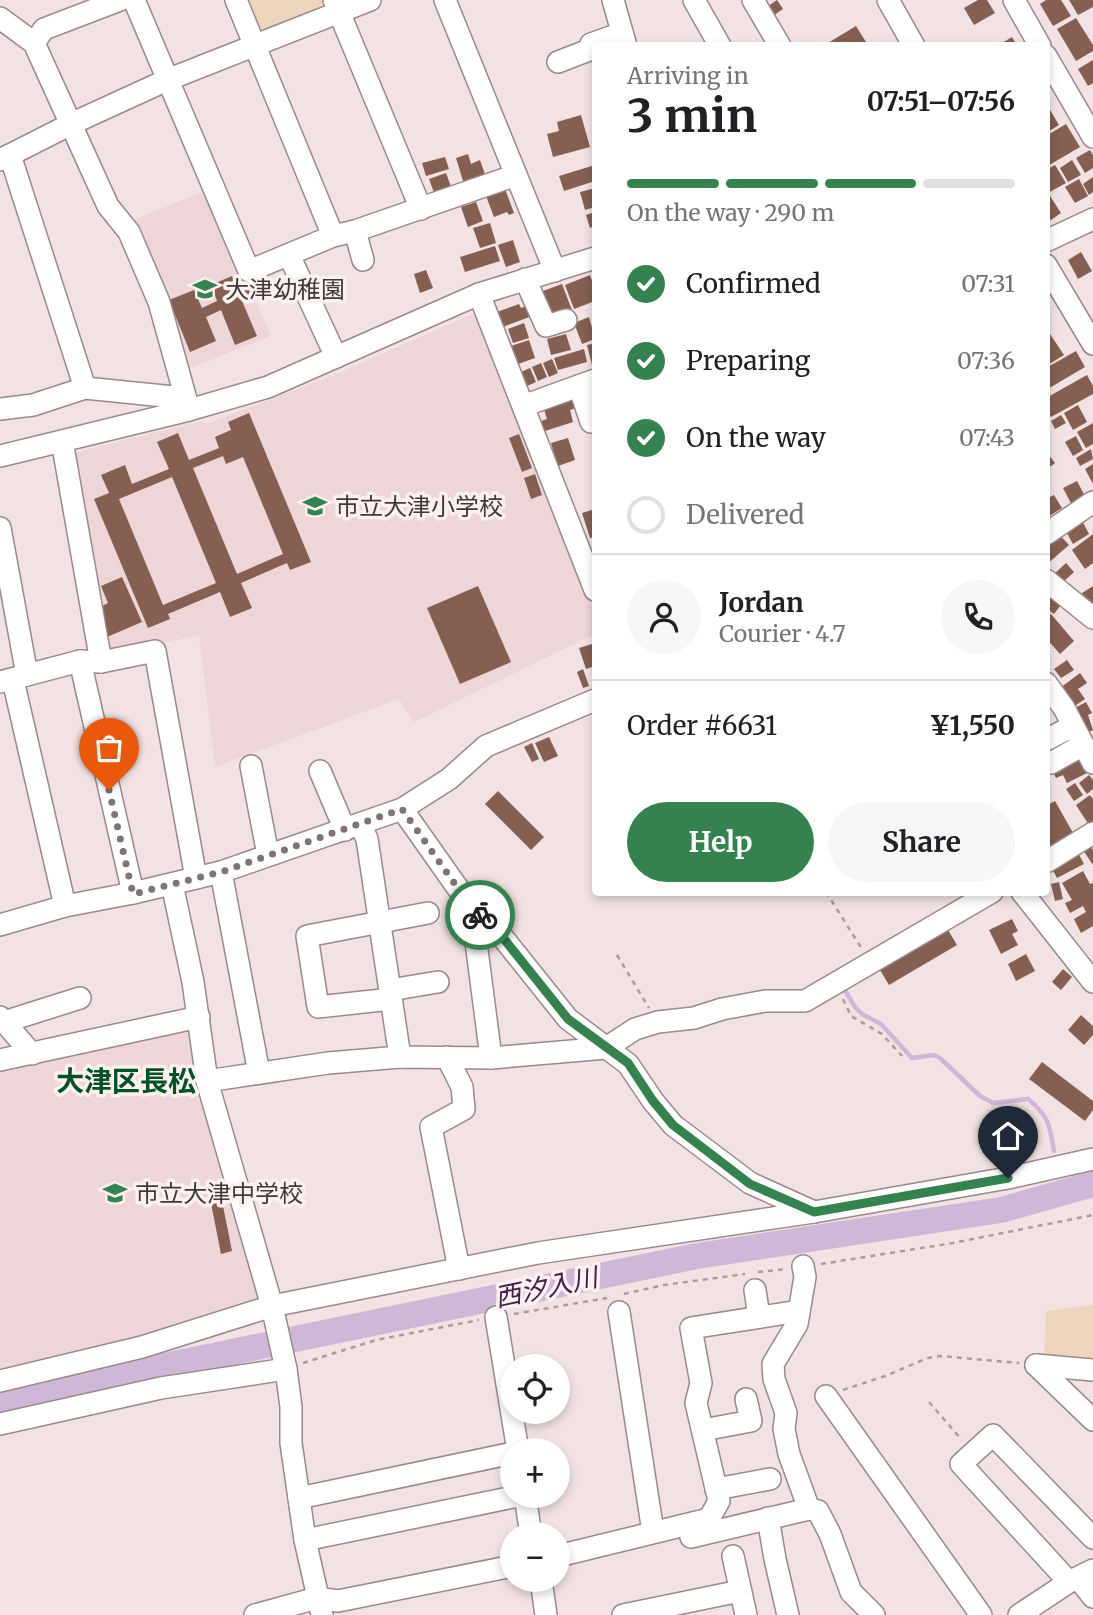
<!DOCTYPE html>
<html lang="en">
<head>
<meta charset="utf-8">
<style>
  body { margin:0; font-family:Merriweather,"Noto Sans JP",serif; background:#f6f6f6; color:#202124; height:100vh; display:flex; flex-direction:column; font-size:26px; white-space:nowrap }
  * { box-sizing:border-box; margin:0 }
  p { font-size:23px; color:#757577 }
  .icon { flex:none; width:38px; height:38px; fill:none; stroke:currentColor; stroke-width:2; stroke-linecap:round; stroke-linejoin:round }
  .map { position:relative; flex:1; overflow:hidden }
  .drawer { position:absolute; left:592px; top:42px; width:458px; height:854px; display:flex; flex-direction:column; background:#fff; border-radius:7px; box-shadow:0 4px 10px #0003 }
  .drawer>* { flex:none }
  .fabs { position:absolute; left:500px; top:1354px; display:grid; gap:14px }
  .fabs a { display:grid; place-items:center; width:70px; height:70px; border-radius:50%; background:#fff; box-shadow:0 4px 10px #0003; font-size:35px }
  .pin { position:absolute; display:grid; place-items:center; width:60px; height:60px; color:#fff; margin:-72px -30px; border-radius:50% 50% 50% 0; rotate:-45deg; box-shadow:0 0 7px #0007 }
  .pin .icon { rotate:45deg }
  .courier { position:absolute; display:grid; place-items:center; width:70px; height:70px; margin:-35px; border:5px solid #358150; border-radius:50%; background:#fff; color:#222; box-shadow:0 2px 9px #0007 }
  .overview em { font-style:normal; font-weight:700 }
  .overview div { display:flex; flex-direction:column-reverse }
  .overview { display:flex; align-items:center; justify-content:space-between; height:119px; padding:0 35px }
  h1 { font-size:46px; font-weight:700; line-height:52px }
  .bar { display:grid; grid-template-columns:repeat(4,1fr); gap:10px 7px; align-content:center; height:84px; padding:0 35px }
  .bar i { height:9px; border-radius:5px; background:#e0e0e0 }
  .bar .active { background:#358150 }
  .bar p { grid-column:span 4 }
  .line { display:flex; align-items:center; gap:18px; padding:0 35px; border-top:2px solid #e0e0e0 }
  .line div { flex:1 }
  .round { display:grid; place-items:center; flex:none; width:74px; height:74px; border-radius:37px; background:#f6f6f6 }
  ol { padding:0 35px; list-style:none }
  li { display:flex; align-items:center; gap:21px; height:77px }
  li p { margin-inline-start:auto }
  li .icon { padding:7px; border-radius:50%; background:#358150; color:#fff; stroke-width:4 }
  li:last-child { color:#757577 }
  li i { width:38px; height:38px; border:4px solid #e0e0e0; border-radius:50% }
  .cta { display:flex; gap:14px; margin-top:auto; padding:14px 35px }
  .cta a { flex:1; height:80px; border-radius:42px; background:#358150; color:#fff; font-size:28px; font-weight:700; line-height:80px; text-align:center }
  .cta a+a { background:#f6f6f6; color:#202124 }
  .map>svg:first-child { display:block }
</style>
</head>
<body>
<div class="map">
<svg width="1093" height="1615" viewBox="0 0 1093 1615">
  <rect width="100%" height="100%" fill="#f2e2e3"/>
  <!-- built -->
  <g fill="#eed5d7">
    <path d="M207,190L271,336L185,370L129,222Z"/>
    <path d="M473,314L484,322L595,603V634L414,722L399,699L215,767L199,636L159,643L111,656L102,649L69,454L202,421L206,424L329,377Z"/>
    <path d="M189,1025L260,1298L254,1308L0,1372V1064Z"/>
  </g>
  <!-- green -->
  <g fill="#ecd5bc">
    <path d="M241,0H323L321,6L262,31L253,28Z"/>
    <path d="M1093,1305V1367L1044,1364L1046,1311Z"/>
  </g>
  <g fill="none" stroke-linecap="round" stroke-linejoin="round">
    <!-- stream -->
    <g stroke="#cfb7d7" stroke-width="4.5">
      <path d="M329,845L360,835"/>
      <path d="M465,881L499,919"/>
      <path d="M841,990L844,989L855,1007L862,1014L881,1024L912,1058L934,1055L940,1058L980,1096L993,1103L1028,1099C1049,1116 1050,1126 1054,1151"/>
    </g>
    <!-- river -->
    <path stroke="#cfb7d7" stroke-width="26" d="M0,1400L697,1256L1001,1210L1093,1184"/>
  </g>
  <!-- building -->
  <g fill="#845f52" fill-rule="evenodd">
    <path d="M777,0L783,9L773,16L767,7Z"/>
    <path d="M978,0H987L995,13L974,25L964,8Z"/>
    <path d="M1046,0H1061L1071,16L1053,26L1040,4Z"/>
    <path d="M1069,0H1093V7L1078,15Z"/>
    <path d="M1076,18L1093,45V51L1076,61L1057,29Z"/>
    <path d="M856,26L866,42L861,46H830L828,43Z"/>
    <path d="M1012,37L1017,46H997Z"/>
    <path d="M1093,60V83L1088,86L1078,69Z"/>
    <path d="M1046,103L1059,125L1046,133Z"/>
    <path d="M581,115L590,147L553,157L547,134L559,131L557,122Z"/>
    <path d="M1066,124L1080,147L1046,167V136Z"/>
    <path d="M1090,150L1093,155V168L1085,173L1076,158Z"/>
    <path d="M468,154L471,164L480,160L486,177L464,184L456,158Z"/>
    <path d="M445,157L449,169L426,176L422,163Z"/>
    <path d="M1072,160L1081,175L1068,182L1060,168Z"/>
    <path d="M595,165V181L564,191L559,176Z"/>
    <path d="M1055,165L1066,183L1046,194V170Z"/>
    <path d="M446,173L453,192L436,198L429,179Z"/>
    <path d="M1093,177V192L1089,195L1083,184Z"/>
    <path d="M1079,179L1088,196L1075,203L1065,187Z"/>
    <path d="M595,188V207L585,210L580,192Z"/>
    <path d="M505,189L514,213L509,215L507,212L494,217L486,196Z"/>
    <path d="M1050,196L1061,213L1051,220L1046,218V198Z"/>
    <path d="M476,202L483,221L468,227L461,207Z"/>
    <path d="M595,212V226L590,228L586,215Z"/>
    <path d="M490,223L496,243L480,248L473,228Z"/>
    <path d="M513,240L520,262L506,267L498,245Z"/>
    <path d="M495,246L500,261L465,272L460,257Z"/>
    <path d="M1081,252L1092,271L1078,279L1068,260Z"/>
    <path d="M426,270L433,288L420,293L414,274Z"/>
    <path d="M590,275L595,289V301L574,309L565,285Z"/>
    <path d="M232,276L239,292L248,288L252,296L242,301L257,336L235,345L221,310L206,317L216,341L190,352L169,300L194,290L202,308L217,301L211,285Z"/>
    <path d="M562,284L572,310L553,317L543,291Z"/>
    <path d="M519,304L521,308L529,305L532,316L503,327L497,312Z"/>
    <path d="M589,317L595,339L582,344L574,323Z"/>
    <path d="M524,323L529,338L513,343L508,329Z"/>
    <path d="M1046,328L1064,355L1046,366Z"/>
    <path d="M566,334L571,350L551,355L547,339Z"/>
    <path d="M529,340L535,358L518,364L511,346Z"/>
    <path d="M595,343V373H594L587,345Z"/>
    <path d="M584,349L587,362L558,370L554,358Z"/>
    <path d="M1076,351L1085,367L1046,390V368Z"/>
    <path d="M552,359L558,373L549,377L543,363Z"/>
    <path d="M541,363L547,377L538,381L532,367Z"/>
    <path d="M530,368L536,382L527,386L521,372Z"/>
    <path d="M1087,375L1093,386V394L1051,417L1046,410V398Z"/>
    <path d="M574,393L579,407L570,410L573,422L545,431L541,421L547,419L542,403Z"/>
    <path d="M1078,405L1087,422L1073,430L1064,413Z"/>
    <path d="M249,413L311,562L290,570L287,563L241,583L252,608L230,617L220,592L168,614L170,619L148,628L94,499L109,493L101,475L125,465L132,484L169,469L157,442L178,433L189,460L219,448L215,437L231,430L228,422ZM223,456L226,464L243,457L283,554L237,574L193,468ZM172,477L216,583L163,605L119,499Z"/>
    <path d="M1061,415L1066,423L1055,429L1051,421Z"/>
    <path d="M1093,423V444L1086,448L1077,432Z"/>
    <path d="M519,434L532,468L522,472L509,438Z"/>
    <path d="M1076,436L1083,450L1073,456L1065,442Z"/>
    <path d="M568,438L575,460L558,466L551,443Z"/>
    <path d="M1091,449L1093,459L1080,466L1076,458Z"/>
    <path d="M1046,451L1055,463L1046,470Z"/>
    <path d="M1093,464V484L1085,469Z"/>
    <path d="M535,474L542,495L531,499L524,478Z"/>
    <path d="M1077,481L1088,502L1074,509L1063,488Z"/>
    <path d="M1054,495L1062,508L1046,518V499Z"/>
    <path d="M595,509V537L590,538L582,513Z"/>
    <path d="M1079,515L1089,534L1073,544L1062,524Z"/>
    <path d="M1056,531L1069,545L1046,565V540Z"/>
    <path d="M1093,534V563L1085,569L1072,550Z"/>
    <path d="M1066,563L1074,572L1060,585L1052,576Z"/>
    <path d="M122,577L142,622L107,637L96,609L108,603L101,586Z"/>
    <path d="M478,586L511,662L460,684L427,608Z"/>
    <path d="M1093,586V611L1082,593Z"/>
    <path d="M1049,596L1061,605L1054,614L1046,608V599Z"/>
    <path d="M1051,614L1074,641L1060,654L1046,638V618Z"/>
    <path d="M595,643V666L586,669L579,648Z"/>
    <path d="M1067,660L1074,670L1061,678L1054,669Z"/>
    <path d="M583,669L589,686L583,688L577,672Z"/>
    <path d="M1080,673L1087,683L1078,689L1085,699L1069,710L1056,691Z"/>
    <path d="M1086,702L1092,713L1088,715L1093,730L1085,734L1071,710Z"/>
    <path d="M549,737L558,756L544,762L535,743Z"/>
    <path d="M532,743L539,759L532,762L524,747Z"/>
    <path d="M1076,752L1087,773L1067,783L1063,775L1056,778L1050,766Z"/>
    <path d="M1089,775L1093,780V789L1087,794L1079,783Z"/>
    <path d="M1075,783L1083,795L1074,801L1066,789Z"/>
    <path d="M498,791L544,837L531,850L485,804Z"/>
    <path d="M1090,795L1093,799V822L1089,825L1076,805Z"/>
    <path d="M1055,801L1077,840L1046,853V806Z"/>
    <path d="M1088,842L1093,850V865L1081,847Z"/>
    <path d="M1076,849L1084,864L1057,878L1049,863Z"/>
    <path d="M1083,871L1090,884L1093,883V926L1081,933L1074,919L1086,912L1083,906L1070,913L1065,903L1072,900L1062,883Z"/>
    <path d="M1059,882L1063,899L1055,901L1051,884Z"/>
    <path d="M1012,919L1018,931L1012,934L1018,945L1001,954L989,930Z"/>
    <path d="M948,930L957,945L889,985L880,970Z"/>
    <path d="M1026,954L1035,971L1016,981L1008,964Z"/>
    <path d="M1063,969L1072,977L1061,990L1052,982Z"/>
    <path d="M1081,1015L1093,1026V1035L1084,1045L1068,1030Z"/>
    <path d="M1042,1062L1093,1101V1110L1085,1121L1029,1079Z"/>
    <path d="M220,1191L232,1251L221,1254L209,1193Z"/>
  </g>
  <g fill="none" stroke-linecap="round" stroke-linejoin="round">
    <!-- minor casing -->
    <g stroke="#98898a" stroke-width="24">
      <g id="minor">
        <path d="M134,0L249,271L333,236L355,231L516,175"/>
        <path d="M236,0L333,236"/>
        <path d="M334,0L421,209"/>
        <path d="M445,0L555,271"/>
        <path d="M613,0L626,46"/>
        <path d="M694,0L720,46"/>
        <path d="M753,0L780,46"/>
        <path d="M888,0L914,46"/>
        <path d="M1014,0L1040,46"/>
        <path d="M0,18L34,43L108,206L129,232L159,302L189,410"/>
        <path d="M34,43L44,29L120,0"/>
        <path d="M1046,56L1093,137"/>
        <path d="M558,62L589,50L591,44L622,33"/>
        <path d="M10,155L85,388"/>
        <path d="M0,160L73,123L167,80L370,0"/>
        <path d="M355,231L363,260"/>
        <path d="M1046,241L1093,219"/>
        <path d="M289,255L336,357"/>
        <path d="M1046,265L1093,344"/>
        <path d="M525,279L546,326L566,320"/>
        <path d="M479,294L595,590"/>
        <path d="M579,386L591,422L595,421"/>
        <path d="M523,406L595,380"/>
        <path d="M0,409L33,405L85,388L184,398"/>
        <path d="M62,441L101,662"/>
        <path d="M0,456L189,410L268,387L479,294L595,258"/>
        <path d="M0,528L27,675"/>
        <path d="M1046,534L1093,502"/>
        <path d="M1046,580L1093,618"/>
        <path d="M80,661L133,893"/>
        <path d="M13,680L65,906"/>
        <path d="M0,682L80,661L101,662L155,651L196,878"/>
        <path d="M1046,683L1064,708L1093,763"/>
        <path d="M1046,740L1073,726"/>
        <path d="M1051,763L1083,745"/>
        <path d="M251,766L268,855"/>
        <path d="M320,771L345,830"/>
        <path d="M402,809L469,904L504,939L568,1019L628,1064L653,1101L673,1125L750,1183L814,1212"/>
        <path d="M360,824L367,839L400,1057"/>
        <path d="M1046,862L1093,833"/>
        <path d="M221,872L259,1073"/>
        <path d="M172,884L193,982L207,1081L272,1306L286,1369L291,1407V1443L305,1540L322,1615"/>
        <path d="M1022,892L1093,982"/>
        <path d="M0,925L65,906L133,893L221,872L402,809L449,779L486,746L595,700"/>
        <path d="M491,926L476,942L491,1058"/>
        <path d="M390,990L438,982"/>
        <path d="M391,999L318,1007L307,936L428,913"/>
        <path d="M0,1017L32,1054"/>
        <path d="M4,1022L80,998"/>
        <path d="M447,1057L462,1087L464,1109L431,1127L459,1269"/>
        <path d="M0,1060L199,1017"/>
        <path d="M207,1081L328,1063L400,1057L491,1058L606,1048L635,1029L658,1022L694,1018L722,1009L765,1001H805L992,892"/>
        <path d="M803,1266L805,1277L797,1324L773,1364L774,1379L786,1413L784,1429L789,1454L809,1509"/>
        <path d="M755,1290L759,1317"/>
        <path d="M619,1312L653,1532"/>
        <path d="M496,1317L518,1451"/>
        <path d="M1036,1365L1093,1420"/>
        <path d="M1036,1365L1093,1370"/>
        <path d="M0,1381L142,1347L272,1306L538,1253L814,1212L1008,1178L1093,1159"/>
        <path d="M826,1396L981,1615"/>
        <path d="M0,1424L161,1388L286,1369"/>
        <path d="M703,1430L751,1421L746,1399"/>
        <path d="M716,1489L770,1479"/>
        <path d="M525,1496L531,1535"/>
        <path d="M299,1498L513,1453"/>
        <path d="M768,1518L775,1559L788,1615"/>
        <path d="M691,1537L809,1509L818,1511L830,1534L851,1592L874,1615"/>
        <path d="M305,1540L518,1496"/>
        <path d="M558,1556L709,1519L719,1501L696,1403L701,1383L691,1328L799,1311"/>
        <path d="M733,1556L746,1615"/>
        <path d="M1078,1578L1093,1597"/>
        <path d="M541,1580L546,1615"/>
        <path d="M1069,1582L961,1464L993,1435L1093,1538"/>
        <path d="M255,1615L317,1598L338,1601L513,1566"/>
        <path d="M623,1615L740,1591"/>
        <path d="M1019,1615L1069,1582L1093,1570"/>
      </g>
    </g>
    <!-- path -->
    <g stroke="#a99d9d" stroke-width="2.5" stroke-dasharray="5 5" stroke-linecap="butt">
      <path d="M826,892L862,949"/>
      <path d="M617,955L649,1008"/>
      <path d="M843,999L851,1016L882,1034L902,1056"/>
      <path d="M821,1264L953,1243L1093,1215"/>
      <path d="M758,1272L786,1269"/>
      <path d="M624,1294L664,1285L745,1274"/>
      <path d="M514,1314L607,1298"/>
      <path d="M303,1363L376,1340L479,1320"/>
      <path d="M843,1390L885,1376L928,1358L940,1356L1019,1363"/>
      <path d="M929,1402L962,1440"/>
    </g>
    <!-- minor -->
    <use href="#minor" stroke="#fff" stroke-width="21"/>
  </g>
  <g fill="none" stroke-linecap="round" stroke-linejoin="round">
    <!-- done -->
    <path stroke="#7e7474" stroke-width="7" stroke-dasharray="0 12.6" d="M109,790L133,894L221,872L402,809L469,904L480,915"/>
    <!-- route -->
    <path stroke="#358150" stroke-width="9" d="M480,915L504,939L568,1019L628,1063L653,1101L673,1125L750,1184L814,1212L1008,1178"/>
  </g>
  <!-- icons -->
  <defs>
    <g id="school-bare" transform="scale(1.89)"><path d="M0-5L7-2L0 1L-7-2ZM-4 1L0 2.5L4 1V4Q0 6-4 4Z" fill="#358150" stroke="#fdf0f1" stroke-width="2.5" paint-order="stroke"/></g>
  </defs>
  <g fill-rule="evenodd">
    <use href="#school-bare" x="205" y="289"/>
    <use href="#school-bare" x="315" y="506"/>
    <use href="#school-bare" x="115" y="1193"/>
  </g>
  <g text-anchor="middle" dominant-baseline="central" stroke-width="7" stroke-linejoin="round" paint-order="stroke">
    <!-- poi labels -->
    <g font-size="24" fill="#3f3939" stroke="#fdf0f1" text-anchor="start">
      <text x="225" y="289">大津幼稚園</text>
      <text x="335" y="506">市立大津小学校</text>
      <text x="135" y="1193">市立大津中学校</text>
    </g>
    <!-- water labels -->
    <g font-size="26" font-style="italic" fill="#40204a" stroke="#fdf0f1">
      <text transform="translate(546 1287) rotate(-12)">西汐入川</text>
    </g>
    <!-- quarter labels -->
    <g font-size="28" font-weight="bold" fill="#005126" stroke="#fdf0f1">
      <text x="126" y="1081">大津区長松</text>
    </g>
  </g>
</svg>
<div class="fabs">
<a><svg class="icon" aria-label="locate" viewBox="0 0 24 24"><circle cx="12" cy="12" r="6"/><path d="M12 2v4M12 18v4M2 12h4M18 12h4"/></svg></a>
<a>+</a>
<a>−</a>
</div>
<div class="pin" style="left:109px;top:790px;background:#ea580c"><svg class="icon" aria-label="bag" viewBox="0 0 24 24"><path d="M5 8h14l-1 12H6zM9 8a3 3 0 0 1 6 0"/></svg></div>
<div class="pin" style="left:1008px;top:1178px;background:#1f2937"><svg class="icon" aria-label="home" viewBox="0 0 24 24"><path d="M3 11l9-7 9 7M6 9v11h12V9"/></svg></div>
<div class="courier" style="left:480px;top:915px"><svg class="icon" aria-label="bike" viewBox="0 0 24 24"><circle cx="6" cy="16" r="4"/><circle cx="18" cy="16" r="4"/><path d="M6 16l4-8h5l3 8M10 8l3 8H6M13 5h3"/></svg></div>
<section class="drawer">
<div class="overview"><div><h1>3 min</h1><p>Arriving in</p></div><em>07:51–07:56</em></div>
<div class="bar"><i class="active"></i><i class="active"></i><i class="active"></i><i></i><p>On the way · 290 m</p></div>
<ol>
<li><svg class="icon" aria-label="check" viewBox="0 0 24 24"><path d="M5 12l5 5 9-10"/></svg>Confirmed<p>07:31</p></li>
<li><svg class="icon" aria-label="check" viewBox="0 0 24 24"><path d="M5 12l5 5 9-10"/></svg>Preparing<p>07:36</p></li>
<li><svg class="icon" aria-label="check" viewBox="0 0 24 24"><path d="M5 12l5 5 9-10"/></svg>On the way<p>07:43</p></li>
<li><i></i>Delivered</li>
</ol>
<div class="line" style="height:126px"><a class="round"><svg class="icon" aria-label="person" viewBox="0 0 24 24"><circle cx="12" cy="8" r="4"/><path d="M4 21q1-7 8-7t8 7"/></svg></a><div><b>Jordan</b><p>Courier · 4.7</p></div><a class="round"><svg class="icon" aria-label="phone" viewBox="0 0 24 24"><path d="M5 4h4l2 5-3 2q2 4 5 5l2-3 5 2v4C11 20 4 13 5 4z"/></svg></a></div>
<div class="line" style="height:91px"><div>Order #6631</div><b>¥1,550</b></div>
<div class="cta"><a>Help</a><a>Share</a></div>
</section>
</div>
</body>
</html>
